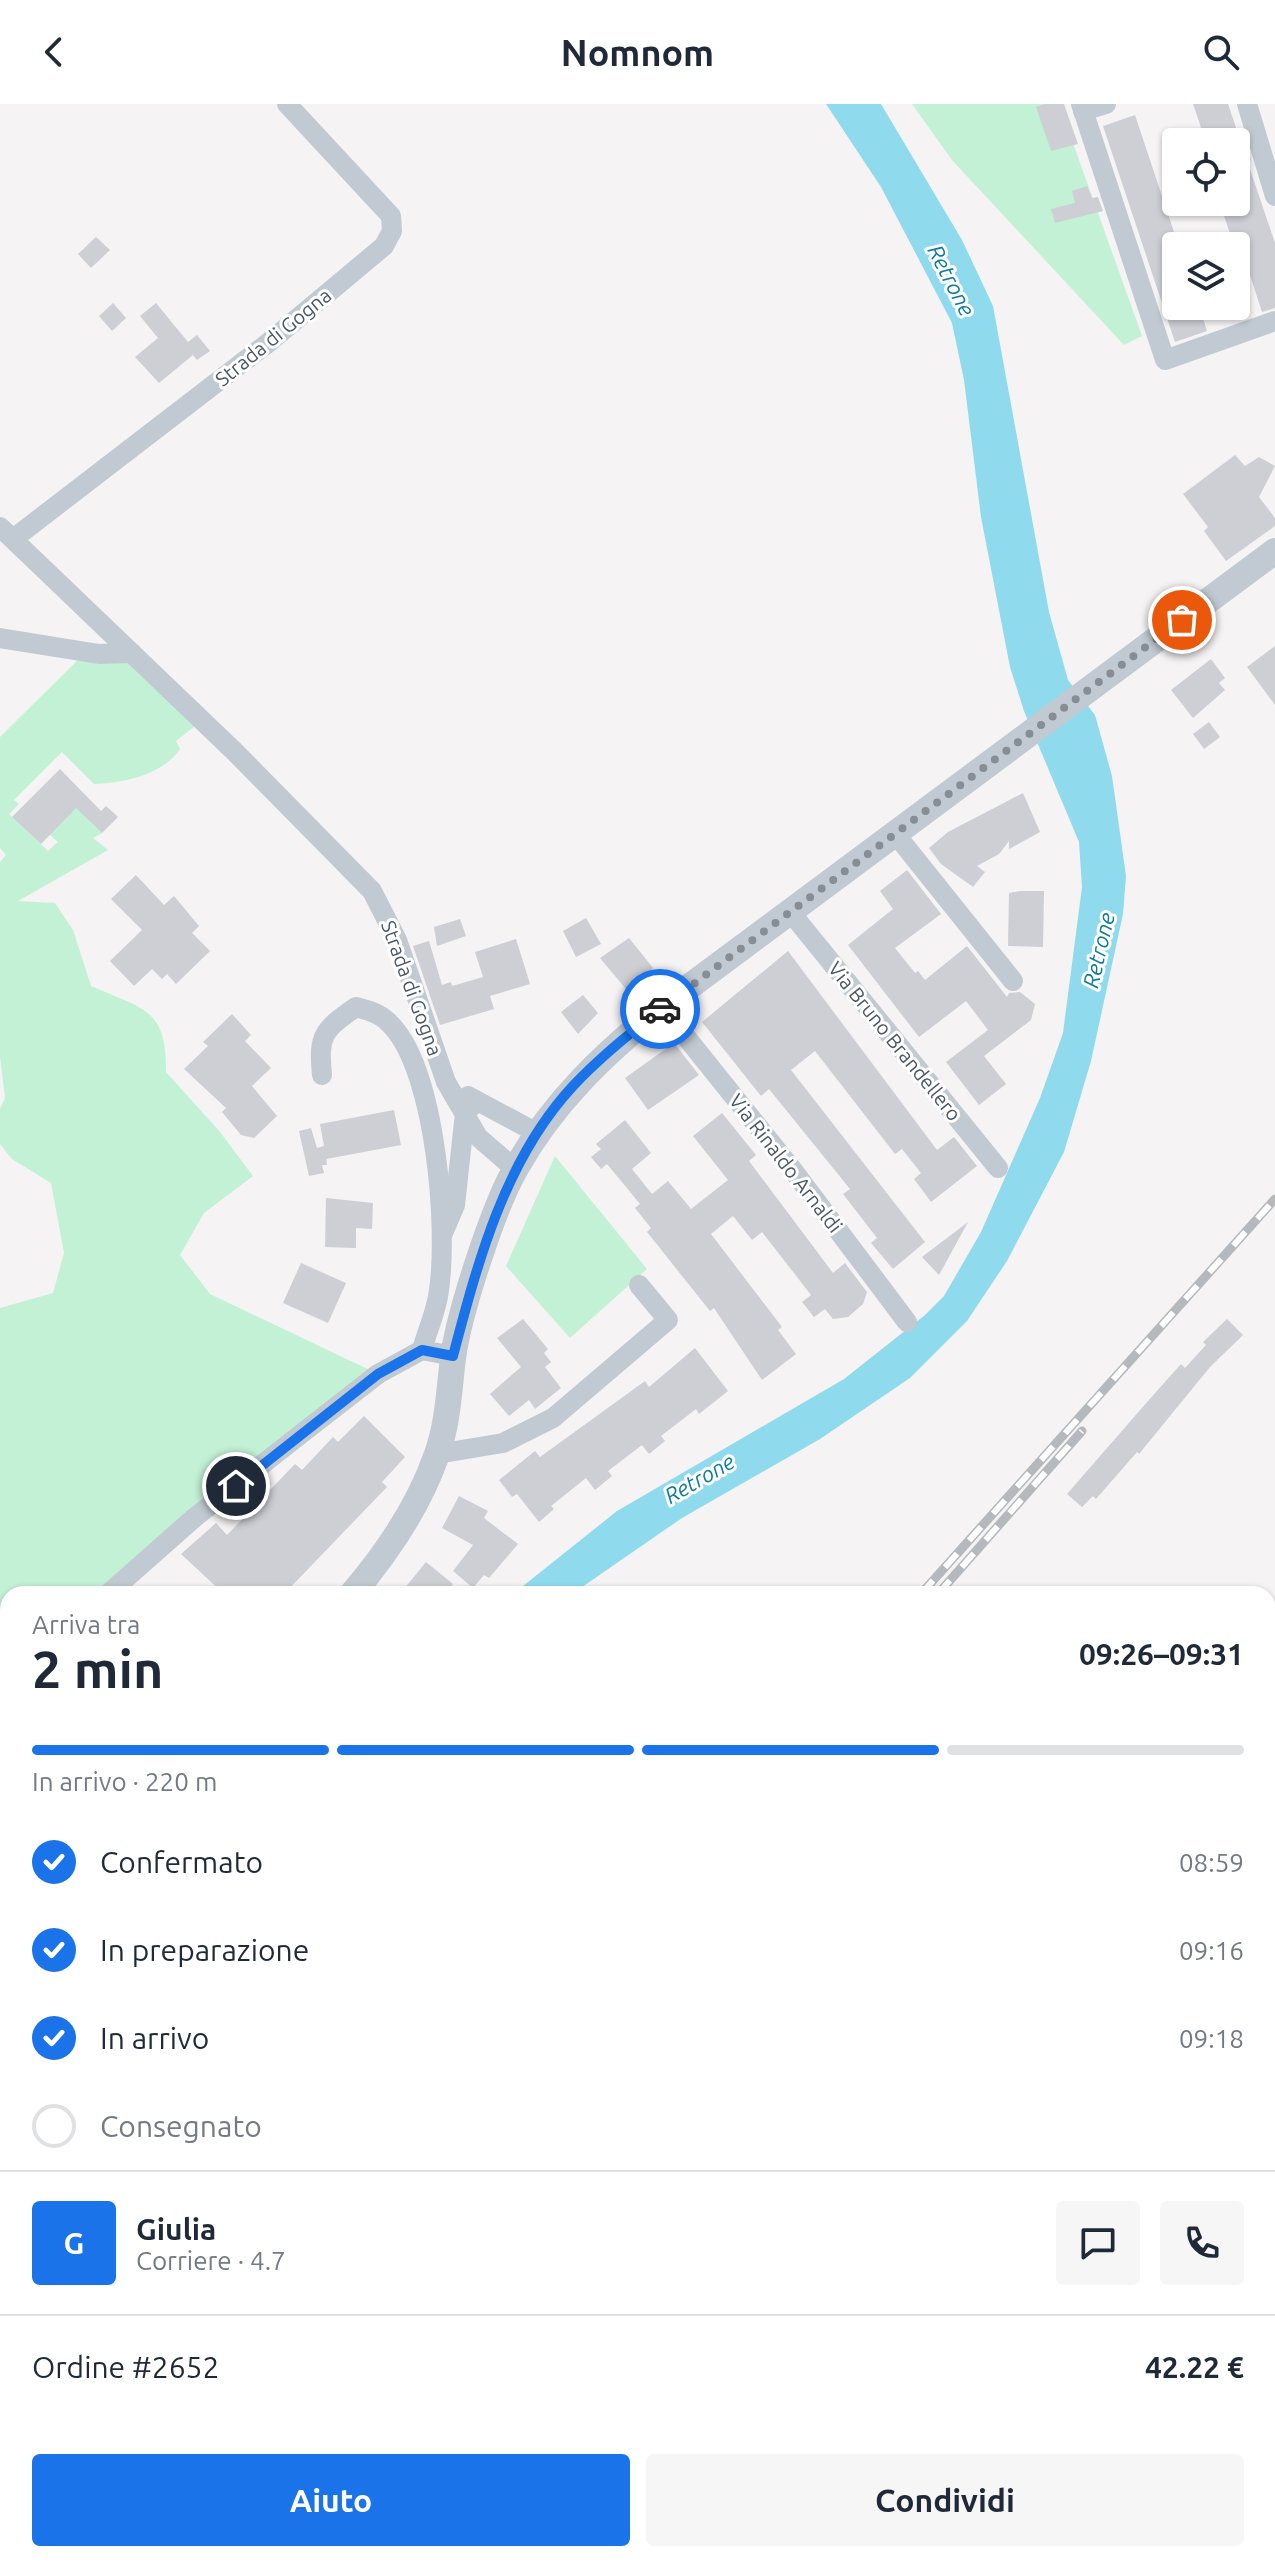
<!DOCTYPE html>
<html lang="it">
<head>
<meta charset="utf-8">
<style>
  body { margin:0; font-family:Ubuntu,sans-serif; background:#f6f6f7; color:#1f2937; height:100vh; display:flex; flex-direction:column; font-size:30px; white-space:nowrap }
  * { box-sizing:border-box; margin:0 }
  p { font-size:26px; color:#747a83 }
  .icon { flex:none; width:44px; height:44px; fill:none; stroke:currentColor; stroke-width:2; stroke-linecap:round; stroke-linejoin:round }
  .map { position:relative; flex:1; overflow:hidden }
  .drawer { position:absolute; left:0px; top:1482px; width:1276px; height:976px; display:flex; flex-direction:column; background:#fff; border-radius:24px 24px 0 0; box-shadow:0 2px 6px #0004 }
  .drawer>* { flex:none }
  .fabs { position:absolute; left:1162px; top:24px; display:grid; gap:16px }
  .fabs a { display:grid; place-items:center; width:88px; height:88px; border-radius:8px; background:#fff; box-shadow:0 2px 6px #0004; font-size:40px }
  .pin { position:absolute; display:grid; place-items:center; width:68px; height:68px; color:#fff; margin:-34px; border:4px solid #fff; border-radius:50%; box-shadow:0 2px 8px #0007 }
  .courier { position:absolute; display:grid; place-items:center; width:80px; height:80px; margin:-40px; border:6px solid #1a73e8; border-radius:50%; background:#fff; color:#222; box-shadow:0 2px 10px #0007 }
  .head em { font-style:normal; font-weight:700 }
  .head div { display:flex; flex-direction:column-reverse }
  .head { display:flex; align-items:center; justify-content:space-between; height:136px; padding:0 32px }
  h1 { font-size:52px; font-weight:700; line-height:60px }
  .bar { display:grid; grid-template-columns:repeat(4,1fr); gap:12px 8px; align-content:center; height:96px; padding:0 32px }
  .bar i { height:10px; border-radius:6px; background:#e0e1e3 }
  .bar .active { background:#1a73e8 }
  .bar p { grid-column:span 4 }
  .line { display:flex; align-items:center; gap:20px; padding:0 32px; border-top:2px solid #e0e1e3 }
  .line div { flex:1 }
  .round { display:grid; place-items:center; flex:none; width:84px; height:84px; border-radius:8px; background:#f6f6f7 }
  ol { padding:0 32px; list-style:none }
  li { display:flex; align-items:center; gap:24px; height:88px }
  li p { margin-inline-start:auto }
  li .icon { padding:8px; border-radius:50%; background:#1a73e8; color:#fff; stroke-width:4 }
  li:last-child { color:#747a83 }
  li i { width:44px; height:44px; border:4px solid #e0e1e3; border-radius:50% }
  .action { display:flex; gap:16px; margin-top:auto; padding:16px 32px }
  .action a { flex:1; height:92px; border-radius:8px; background:#1a73e8; color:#fff; font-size:32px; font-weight:700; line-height:92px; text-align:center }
  .action a+a { background:#f6f6f7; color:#1f2937 }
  header { display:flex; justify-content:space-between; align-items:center; height:104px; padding:0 32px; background:#fff; font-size:36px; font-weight:700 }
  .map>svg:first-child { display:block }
</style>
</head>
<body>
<header><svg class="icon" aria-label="back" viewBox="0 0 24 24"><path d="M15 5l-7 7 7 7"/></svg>Nomnom<svg class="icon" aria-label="search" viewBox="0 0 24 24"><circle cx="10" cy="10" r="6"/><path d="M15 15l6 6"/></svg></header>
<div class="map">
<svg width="1275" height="2458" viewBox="0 0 1275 2458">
  <rect width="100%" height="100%" fill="#f5f3f3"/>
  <!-- green -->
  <g fill="#c3f1d5">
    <path d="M912,0H1059L1142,232L1124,241L952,56Z"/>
    <path d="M86,548L130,553L199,619L176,637L180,645C162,671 124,679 94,680L62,648L14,696L19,700L9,710L48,747L58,738L48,729L81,698L95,713L90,718L102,729L93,734L108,746L18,797L55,799L73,826L91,882C143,905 167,904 166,968L220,1028L253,1072L204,1109L180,1151L210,1190L378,1270L108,1490H8V1686L0,1689V1204L53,1189L64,1149L51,1079L12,1055L0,1040V1005L5,994L0,952V758L6,751L0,744V633Z"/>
    <path d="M555,1052L647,1165L570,1234L506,1162Z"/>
    <path d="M981,2450H1098L1096,2458H978Z"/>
  </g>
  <!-- water -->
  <g fill="#90daee">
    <path d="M826,0H881L962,136L993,202L1049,508L1068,576L1095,611L1112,672L1126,772L1123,810L1091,957L1064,1048L1007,1157L967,1217L910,1274L820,1335L682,1414L572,1490H513L617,1407L844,1275L925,1211L944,1192L981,1128L1040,994L1063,929L1082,783L1079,738L1024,607L1010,563L981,413L964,276L952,219L881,83Z"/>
    <path d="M8,1871V1920L0,1925V1876Z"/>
  </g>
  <!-- building -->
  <g fill="#cdcfd5">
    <path d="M1045,0H1064L1078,40L1051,47L1036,3Z"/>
    <path d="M1193,0H1228L1275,139V204L1262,208L1248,165L1243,167L1222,106L1227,104L1225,98H1236V38H1206Z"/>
    <path d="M1135,11L1176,134V202H1199L1207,227L1175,238L1103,22Z"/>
    <path d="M1087,82L1092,94L1098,93L1103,107L1055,119L1051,105L1075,99L1072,87Z"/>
    <path d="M96,133L110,146L91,164L78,150Z"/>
    <path d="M113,199L126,214L112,227L99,212Z"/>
    <path d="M156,199L188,238L197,231L210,247L197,256L193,251L159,279L135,253L158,234L140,212Z"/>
    <path d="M1235,351L1245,362L1259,353L1275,362L1259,393L1275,414V422L1226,457L1204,427L1208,423L1183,390Z"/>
    <path d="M1275,542V601L1247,563Z"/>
    <path d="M1211,555L1225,574L1219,579L1225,586L1193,614L1171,586Z"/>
    <path d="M1209,618L1220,633L1204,645L1193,630Z"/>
    <path d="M60,665L101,707L106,702L118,713L102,729L76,704L41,740L12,713Z"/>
    <path d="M1023,689L1040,728L1009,745V737L999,750L977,762L985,768L973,783L941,760L929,744L948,728Z"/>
    <path d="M907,766L941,810L895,844L915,869L918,867L925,876L967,842L1007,893L1009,889L1020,888L1035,900L1031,916L984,952L1006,980L979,1001L946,958L988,926L966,897L919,933L848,841L893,805L880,787Z"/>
    <path d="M136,771L164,801L174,792L199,822L192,829L210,847L176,880L167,870L162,875L152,865L134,882L110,857L142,826L111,795Z"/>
    <path d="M1021,787H1044L1043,843L1008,842L1009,789Z"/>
    <path d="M586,814L601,840L576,853L563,827Z"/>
    <path d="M460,815L466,832L437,842L434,823Z"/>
    <path d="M629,834L653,864L626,885L600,854Z"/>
    <path d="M516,835L530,880L490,892L494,905L440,921L413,842L429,837L442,881L451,878L452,882L483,873L475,848Z"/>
    <path d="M788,847L937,1046L954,1033L977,1062L931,1098L914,1075L921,1069L902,1045L895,1050L815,947L791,966L925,1138L893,1165L871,1139L877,1134L843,1090L850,1085L769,985L761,992L702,918Z"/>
    <path d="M583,891L598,909L578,930L561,908Z"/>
    <path d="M232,910L251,931L245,937L271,964L252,982L277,1012L254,1034L241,1031L222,1008L226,1004L184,965L208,942L203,938Z"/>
    <path d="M674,939L699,971L648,1006L625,974Z"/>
    <path d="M394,1006L401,1041L326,1055V1051L327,1061H322L324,1069L309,1072L299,1027L311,1024L317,1044L324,1042L320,1020Z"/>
    <path d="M722,1009L756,1051L749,1057L833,1169L845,1159L867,1188L863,1200L848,1213L833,1215L825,1205L814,1213L802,1198L811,1191L762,1128L752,1136L733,1112L711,1130L782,1223L778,1226L796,1250L762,1276L714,1204L710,1207L647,1128L651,1124L635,1104L640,1100L607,1060L601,1065L591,1053L601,1045L596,1040L625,1016L651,1049L632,1065L652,1090L668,1077L691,1105L728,1076L693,1032Z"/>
    <path d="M326,1094L373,1099L372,1125L356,1124V1144L325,1143Z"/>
    <path d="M968,1118L939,1171L922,1153Z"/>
    <path d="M301,1159L346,1179L328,1219L283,1199Z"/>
    <path d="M523,1215L548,1245L544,1249L551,1258L545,1263L561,1284L535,1305L529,1296L509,1312L490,1290L521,1263L497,1234Z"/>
    <path d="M1227,1215L1243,1231L1210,1263L1139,1350L1137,1348L1096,1395L1093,1392L1082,1403L1067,1390L1148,1297L1181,1260L1185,1264L1206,1241L1203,1238Z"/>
    <path d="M695,1244L728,1287L699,1310L696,1305L661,1332L665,1337L649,1350L642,1341L608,1367L612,1372L595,1386L586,1374L551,1402L554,1405L539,1418L517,1390L512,1393L499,1376L535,1347L540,1353L645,1277L649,1283Z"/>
    <path d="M364,1312L405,1353L382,1378L387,1383L284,1490H224L181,1450L216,1419L227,1431L295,1360L302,1366L333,1333L338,1338Z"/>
    <path d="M459,1392L488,1407L484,1414L518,1440L489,1474L484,1471L473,1484L453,1467L473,1441L442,1424Z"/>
    <path d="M426,1458L453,1480L445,1490H400Z"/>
  </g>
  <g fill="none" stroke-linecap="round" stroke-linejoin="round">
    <!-- service -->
    <g stroke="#c1cad2" stroke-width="10">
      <path d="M1268,1905L1275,1888"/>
      <path d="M1268,2113L1275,2116"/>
      <path d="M1268,2314L1275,2292"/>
      <path d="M686,2450L706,2458"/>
      <path d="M1267,2454L1275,2430"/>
      <path d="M314,2458L325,2450"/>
      <path d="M468,2458L479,2450"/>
      <path d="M852,2458L853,2450"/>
    </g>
    <!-- minor -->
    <g stroke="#c1cad2" stroke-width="20">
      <path d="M1081,0L1165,256L1275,217"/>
      <path d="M1247,0L1275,92"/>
      <path d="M1083,7L1106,0"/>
      <path d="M0,423L235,648L372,787L397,836L446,978L478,1033L515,1065"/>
      <path d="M13,435L268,239L384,142L392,127L391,112L287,0"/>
      <path d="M0,534L99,550L132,549"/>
      <path d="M897,732L1013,877"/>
      <path d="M792,810L998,1064"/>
      <path d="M662,903L792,1065L907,1218"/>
      <path d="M322,971C318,931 323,926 356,903C371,907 382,910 393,923C436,972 448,1123 439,1186C437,1206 427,1227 422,1246L453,1252"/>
      <path d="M468,992L539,1030"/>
      <path d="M443,1129L455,1101L465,1009L477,997"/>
      <path d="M437,1350L503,1339L553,1314L668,1216L639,1181"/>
      <path d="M108,1490L194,1414L301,1330L378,1270L422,1246"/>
      <path d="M0,1560L8,1557"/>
      <path d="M1188,2450L1214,2458"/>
      <path d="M1250,2450L1275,2457"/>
      <path d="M1115,2458L1117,2450"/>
    </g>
    <!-- tertiary -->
    <g stroke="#c1cad2" stroke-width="26">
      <path d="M352,1490C387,1449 419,1402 437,1350C448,1319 449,1287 453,1254C459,1209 493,1104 516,1064C553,998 604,950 662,903L1275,447"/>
      <path d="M0,1718L8,1715"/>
    </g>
    <!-- rail casing -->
    <g stroke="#b5b8bd" stroke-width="9">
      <g id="rail">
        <path d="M921,1490L1275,1095"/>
        <path d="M938,1490L1082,1327"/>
        <path d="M0,2398L8,2390"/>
        <path d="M0,2415L8,2408"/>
      </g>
    </g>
    <!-- rail -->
    <use href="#rail" stroke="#fff" stroke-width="6" stroke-dasharray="18" stroke-linecap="butt"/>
  </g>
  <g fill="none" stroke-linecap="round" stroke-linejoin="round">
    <!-- done -->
    <path stroke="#868d94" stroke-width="8" stroke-dasharray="0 14.4" d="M660,905L1182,516"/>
    <!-- route -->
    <path stroke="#1a73e8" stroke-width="10" d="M236,1382L378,1270L422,1246L453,1252C478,1157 505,1055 573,982C600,953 630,930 660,905"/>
  </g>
  <g text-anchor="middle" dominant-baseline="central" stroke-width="6" stroke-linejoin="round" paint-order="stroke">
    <!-- street labels -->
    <g font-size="20" fill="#4a5661" stroke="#fff">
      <text transform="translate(273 233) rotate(-39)">Strada di Gogna</text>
      <text transform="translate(412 884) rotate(70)">Strada di Gogna</text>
      <text transform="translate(895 937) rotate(51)">Via Bruno Brandellero</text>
      <text transform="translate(786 1059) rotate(52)">Via Rinaldo Arnaldi</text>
    </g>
    <!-- water labels -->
    <g font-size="22" font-style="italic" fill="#0c7c9b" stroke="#fff">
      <text transform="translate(952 176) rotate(63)">Retrone</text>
      <text transform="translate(1098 846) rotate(-77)">Retrone</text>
      <text transform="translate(699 1374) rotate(-30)">Retrone</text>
    </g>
  </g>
</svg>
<div class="fabs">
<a><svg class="icon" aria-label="locate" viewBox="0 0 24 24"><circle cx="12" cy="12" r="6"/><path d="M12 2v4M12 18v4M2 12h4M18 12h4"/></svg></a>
<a><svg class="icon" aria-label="layers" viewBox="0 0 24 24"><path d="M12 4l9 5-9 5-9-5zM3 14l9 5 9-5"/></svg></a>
</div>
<div class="pin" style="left:1182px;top:516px;background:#ea580c"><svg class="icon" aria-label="bag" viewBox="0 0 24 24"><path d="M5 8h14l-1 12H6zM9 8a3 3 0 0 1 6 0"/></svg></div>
<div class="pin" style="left:236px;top:1382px;background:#1f2937"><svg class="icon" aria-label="home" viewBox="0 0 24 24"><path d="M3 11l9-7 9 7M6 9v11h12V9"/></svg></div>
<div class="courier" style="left:660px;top:905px"><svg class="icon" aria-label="car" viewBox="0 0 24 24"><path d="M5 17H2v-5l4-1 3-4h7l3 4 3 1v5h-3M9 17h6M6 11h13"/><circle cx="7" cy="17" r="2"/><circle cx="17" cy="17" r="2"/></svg></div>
<section class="drawer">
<div class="head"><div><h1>2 min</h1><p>Arriva tra</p></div><em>09:26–09:31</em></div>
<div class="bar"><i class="active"></i><i class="active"></i><i class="active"></i><i></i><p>In arrivo · 220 m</p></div>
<ol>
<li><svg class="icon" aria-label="check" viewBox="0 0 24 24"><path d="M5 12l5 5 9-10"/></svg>Confermato<p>08:59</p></li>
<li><svg class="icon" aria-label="check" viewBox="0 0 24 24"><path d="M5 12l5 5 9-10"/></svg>In preparazione<p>09:16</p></li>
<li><svg class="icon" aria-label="check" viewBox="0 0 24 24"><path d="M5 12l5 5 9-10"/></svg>In arrivo<p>09:18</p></li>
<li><i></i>Consegnato</li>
</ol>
<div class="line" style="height:144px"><b class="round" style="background:#1a73e8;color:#fff">G</b><div><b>Giulia</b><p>Corriere · 4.7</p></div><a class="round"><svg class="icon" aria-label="chat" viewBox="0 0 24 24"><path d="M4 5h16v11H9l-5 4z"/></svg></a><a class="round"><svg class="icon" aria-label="phone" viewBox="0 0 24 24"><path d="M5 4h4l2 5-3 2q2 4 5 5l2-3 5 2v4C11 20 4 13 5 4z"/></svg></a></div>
<div class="line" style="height:104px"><div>Ordine #2652</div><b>42.22 €</b></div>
<div class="action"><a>Aiuto</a><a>Condividi</a></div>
</section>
</div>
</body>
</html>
